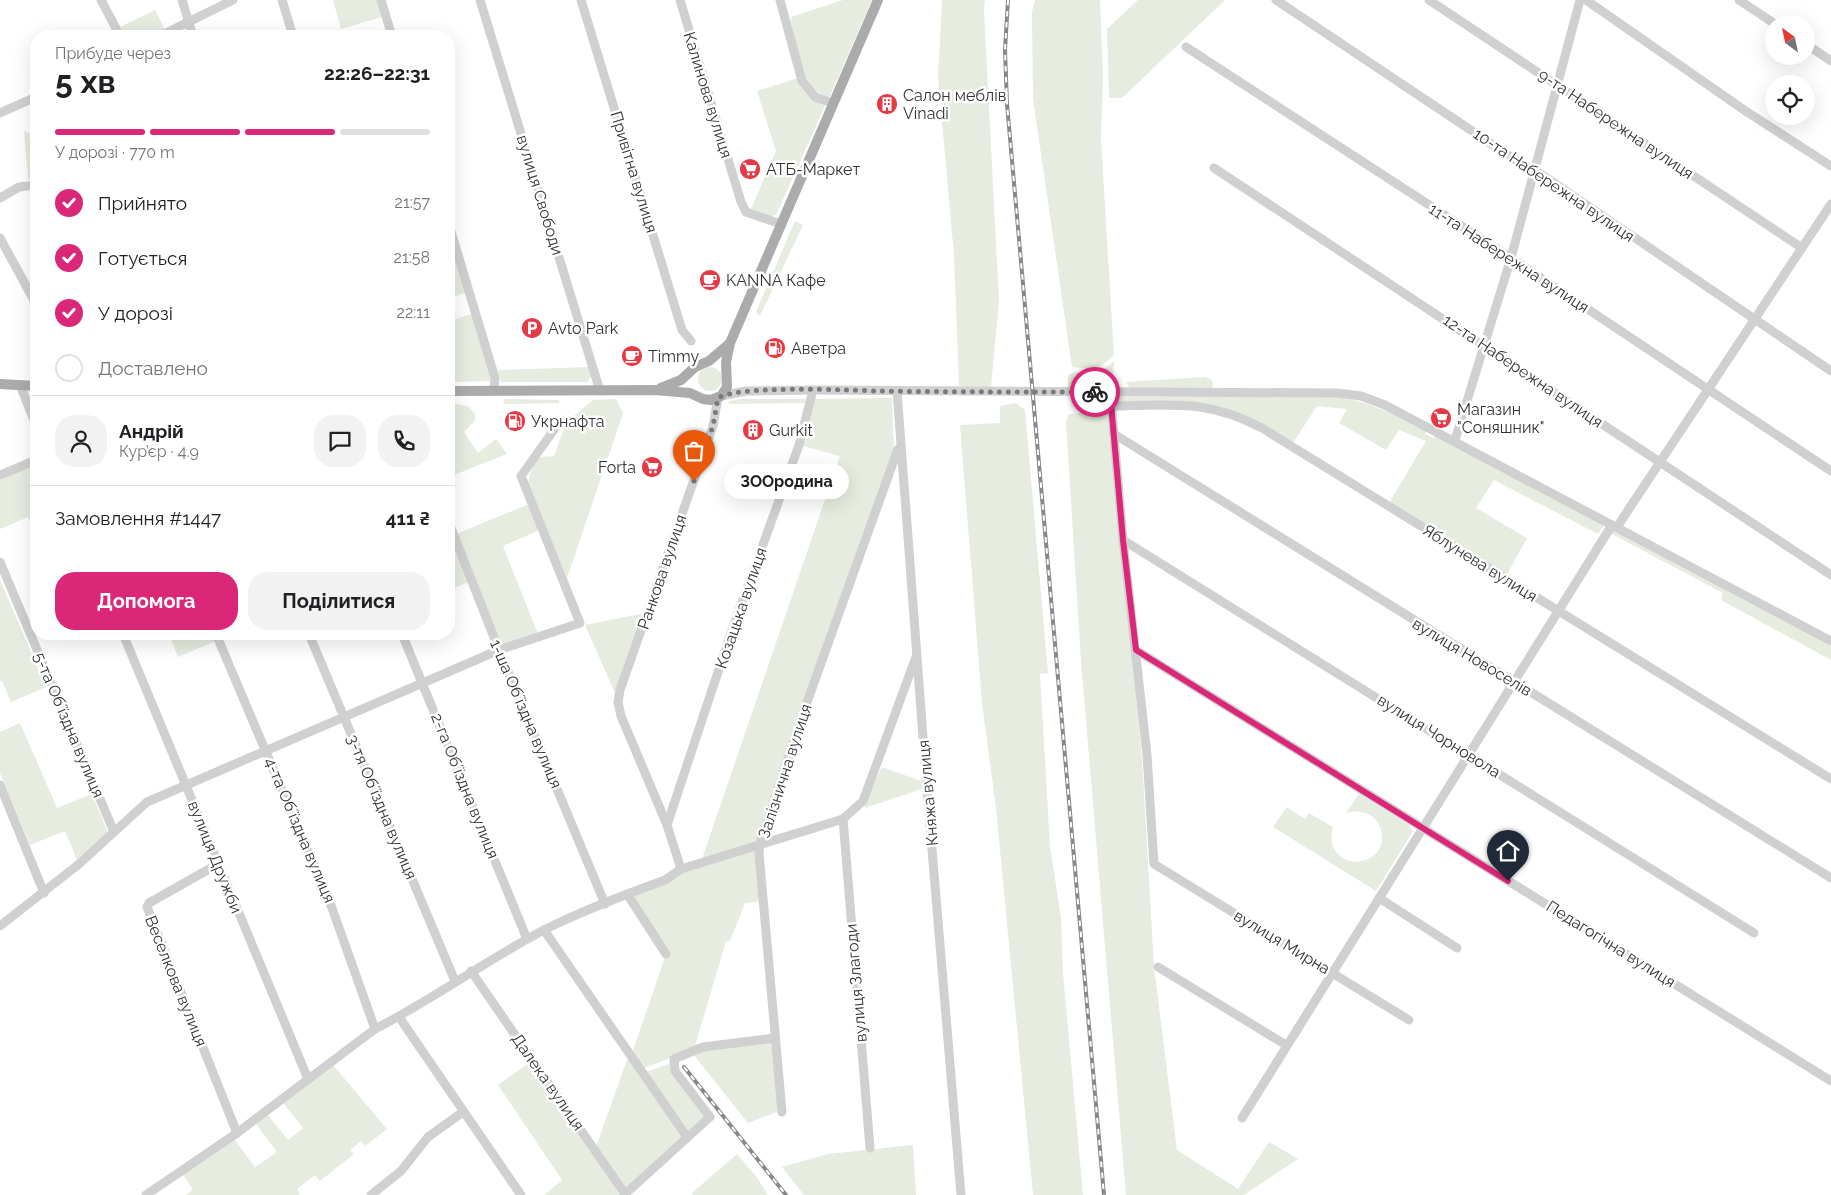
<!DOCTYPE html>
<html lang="uk">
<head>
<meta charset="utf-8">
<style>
  body { margin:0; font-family:Raleway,sans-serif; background:#f2f2f2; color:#202124; height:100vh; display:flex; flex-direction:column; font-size:19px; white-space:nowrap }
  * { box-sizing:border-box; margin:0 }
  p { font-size:16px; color:#757577 }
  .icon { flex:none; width:28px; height:28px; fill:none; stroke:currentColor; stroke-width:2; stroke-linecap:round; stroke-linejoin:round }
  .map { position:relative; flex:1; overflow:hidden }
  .details { position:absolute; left:30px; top:30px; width:425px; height:610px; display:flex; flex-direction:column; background:#fff; border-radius:20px; box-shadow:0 5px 20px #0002 }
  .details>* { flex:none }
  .needle { width:32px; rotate:327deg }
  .buttons { position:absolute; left:1765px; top:15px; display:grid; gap:10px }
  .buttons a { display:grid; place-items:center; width:50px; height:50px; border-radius:50%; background:#fff; box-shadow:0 5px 20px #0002; font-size:25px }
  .pin { position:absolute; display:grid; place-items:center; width:42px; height:42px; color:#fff; margin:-51px -21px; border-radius:50% 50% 50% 0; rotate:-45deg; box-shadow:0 0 5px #0007 }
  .pin .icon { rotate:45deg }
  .courier { position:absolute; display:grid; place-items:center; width:50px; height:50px; margin:-25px; border:4px solid #db2777; border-radius:50%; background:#fff; color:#222; box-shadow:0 1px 6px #0007 }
  .bubble { position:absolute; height:35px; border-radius:18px; background:#fff; box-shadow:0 5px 20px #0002; font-size:16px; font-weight:700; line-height:35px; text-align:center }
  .overview em { font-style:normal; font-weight:700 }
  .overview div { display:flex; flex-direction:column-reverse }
  .overview { display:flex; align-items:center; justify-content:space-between; height:85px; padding:0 25px }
  h1 { font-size:32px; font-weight:700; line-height:38px }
  .bar { display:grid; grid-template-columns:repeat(4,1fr); gap:8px 5px; align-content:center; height:60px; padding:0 25px }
  .bar i { height:6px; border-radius:4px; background:#e0e0e0 }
  .bar .current { background:#db2777 }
  .bar p { grid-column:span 4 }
  .line { display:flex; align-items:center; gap:12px; padding:0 25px; border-top:1px solid #e0e0e0 }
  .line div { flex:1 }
  .round { display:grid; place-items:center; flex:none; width:52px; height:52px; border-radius:20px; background:#f2f2f2 }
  ol { padding:0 25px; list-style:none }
  li { display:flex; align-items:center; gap:15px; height:55px }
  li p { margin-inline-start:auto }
  li .icon { padding:5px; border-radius:50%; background:#db2777; color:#fff; stroke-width:4 }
  li:last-child { color:#757577 }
  li i { width:28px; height:28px; border:2px solid #e0e0e0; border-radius:50% }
  .cta { display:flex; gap:10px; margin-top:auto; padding:10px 25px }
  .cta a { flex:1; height:58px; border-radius:20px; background:#db2777; color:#fff; font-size:20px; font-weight:700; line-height:58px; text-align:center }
  .cta a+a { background:#f2f2f2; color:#202124 }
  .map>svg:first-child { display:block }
</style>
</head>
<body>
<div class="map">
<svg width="1831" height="1195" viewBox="0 0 1831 1195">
  <rect width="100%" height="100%" fill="#fff"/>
  <!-- green -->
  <g fill="#e6ecdf">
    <path d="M333,0H377L382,17L341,29Z"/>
    <path d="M843,0H872L829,98C819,94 810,89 804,79C797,66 792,32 791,17Z"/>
    <path d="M942,0H985L984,10L999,301L991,387L959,386L954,256L938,76Z"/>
    <path d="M1035,0H1100L1103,75L1101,139L1114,355C1098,370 1093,369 1072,367L1033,99L1032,12Z"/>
    <path d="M1138,0H1225L1122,98H1109L1107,29Z"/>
    <path d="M155,10L165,30L153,36H125L120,27Z"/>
    <path d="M798,78C800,92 814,100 825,106L776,215L769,216L751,209L776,151L757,91Z"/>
    <path d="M24,131L36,135V180L28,179Z"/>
    <path d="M795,221L803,225L760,316L756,312Z"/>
    <path d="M454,255L466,293L449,298V257Z"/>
    <path d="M472,314L491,381L449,382V321Z"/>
    <path d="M1114,361L1113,378L1109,385L1068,387V375C1084,366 1092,384 1114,361Z"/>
    <path d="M589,367L591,377L587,382H501L498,370Z"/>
    <circle cx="710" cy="379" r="12"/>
    <path d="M1205,377L1212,380L1213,388H1130L1126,382Z"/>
    <path d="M1113,397H1337C1371,402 1396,415 1427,431L1425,434L1434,438L1435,435L1604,525L1598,534L1494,480L1476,508L1527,538L1506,576L1389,503L1426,441L1399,430L1386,450L1339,423L1347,409L1317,406L1293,443L1247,417L1220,407L1114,404Z"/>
    <path d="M892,398L894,450L758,842L702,859L840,456L803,446L815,399Z"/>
    <path d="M505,399L558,400L560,403L505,404L503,401Z"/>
    <path d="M616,399L623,413L567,578L528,483L532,468L539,457L554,456L566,423L593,400Z"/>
    <path d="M741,399H805V403L729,404V401Z"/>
    <path d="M449,402L469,407L475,414V420L464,432L478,453L496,439L507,454L449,477Z"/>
    <path d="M1016,403L1025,410L1048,673L1040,674L1050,846L1061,918L1063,973L1083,1195H1033L996,808L982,703L960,425L1000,423V406Z"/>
    <path d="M1108,411L1142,758L1154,967L1177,1150L1238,1189L1269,1142L1298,1159L1244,1195H1126L1081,662L1066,422L1069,414Z"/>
    <path d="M36,463V538L28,517L0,529V478Z"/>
    <path d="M529,504L540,530L503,546L538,634L501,647L456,534Z"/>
    <path d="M449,529L469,582L449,590Z"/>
    <path d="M1612,530L1831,646V660L1721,600L1723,593L1610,533Z"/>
    <path d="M0,580L46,687L11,702L2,681H0Z"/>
    <path d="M645,613L616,695L585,625Z"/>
    <path d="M169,634H213L216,641L178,657Z"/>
    <path d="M20,723L57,808L92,794L108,833L77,860L65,831L30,845L0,773V732Z"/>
    <path d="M882,767L921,781L922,789L865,808L864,803Z"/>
    <path d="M1359,794L1410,826L1413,831L1376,891L1273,827L1287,807L1305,819L1309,813L1333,827C1330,838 1331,848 1340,856C1346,861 1354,863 1362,861C1396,854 1385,802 1346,813Z"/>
    <path d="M757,849L760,901L745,903L730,941H726L694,1049L644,1068L633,1051L667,951L631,897L683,872Z"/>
    <path d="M773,1041L779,1111L748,1123L693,1054L704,1050Z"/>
    <path d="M628,1057L683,1136L626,1189L596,1147Z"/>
    <path d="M530,1062L620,1195H544L562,1180L498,1085Z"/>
    <path d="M671,1063L706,1116L687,1132L646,1072Z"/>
    <path d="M333,1065L387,1129L365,1146L361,1141L350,1150L354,1154L320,1181L315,1175L297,1189L300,1195H186L193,1189L183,1175L235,1140L255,1167L277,1152L256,1124L268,1115L288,1140L303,1128L283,1103Z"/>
    <path d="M913,1145L916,1195H804L782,1167L828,1154Z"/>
    <path d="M737,1154L756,1176L768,1195H692L693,1192Z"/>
  </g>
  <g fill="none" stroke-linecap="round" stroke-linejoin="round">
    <!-- minor -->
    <g stroke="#d0d0d0" stroke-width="9">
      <path d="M101,0L120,36"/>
      <path d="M182,0L193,36"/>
      <path d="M282,0L293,36"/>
      <path d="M381,0L392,36"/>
      <path d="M480,0L600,391"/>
      <path d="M581,0L682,330L691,341"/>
      <path d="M680,0L741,202L746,212L781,224"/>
      <path d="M780,0L802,81L815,97L832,103"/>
      <path d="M1276,0L1523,165L1535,170L1831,371"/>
      <path d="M1429,0L1802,248"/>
      <path d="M1586,0L1747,112L1831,166"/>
      <path d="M1739,0L1775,24"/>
      <path d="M160,36L233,0"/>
      <path d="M1806,44L1831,61"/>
      <path d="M1186,47L1511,258L1831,471"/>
      <path d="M0,113L36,97"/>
      <path d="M1214,168L1831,575"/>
      <path d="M0,198L19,187L36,185"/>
      <path d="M449,225L495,378L494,391"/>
      <path d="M0,238L36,304"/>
      <path d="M20,385L36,425"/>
      <path d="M897,391L927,790L961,1195"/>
      <path d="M721,396L746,391L813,390L1337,393L1361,396L1385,405L1831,641"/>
      <path d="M1111,401L1123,540L1147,755L1154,864L1409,1020"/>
      <path d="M1111,406C1171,405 1207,399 1262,428L1831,779"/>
      <path d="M1114,434L1831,878"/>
      <path d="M1455,440L1511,258L1580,0"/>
      <path d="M0,475L36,460"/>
      <path d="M449,523L499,650L605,904"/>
      <path d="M1617,527L1831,204"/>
      <path d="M1123,540L1754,933"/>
      <path d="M0,562L114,832"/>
      <path d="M123,634L308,1079"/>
      <path d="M216,634L332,908L375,1029"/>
      <path d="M309,634L455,981"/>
      <path d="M402,634L527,939"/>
      <path d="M1136,650L1831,1081"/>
      <path d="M0,785L44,893"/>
      <path d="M843,819L870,1148"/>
      <path d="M667,825L732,630L799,445L813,390"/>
      <path d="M218,864L149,903L147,907L237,1133"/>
      <path d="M681,869L667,825L621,716L618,702L620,690L713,426L718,398"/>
      <path d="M627,894L666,954"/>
      <path d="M1379,898L1457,948"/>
      <path d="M0,926L79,864L147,802L499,650L580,623L521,476L561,420"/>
      <path d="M544,930L687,1137"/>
      <path d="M1158,967L1286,1045"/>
      <path d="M471,971L625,1194"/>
      <path d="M399,1017L521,1195"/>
      <path d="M782,1112L759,853L760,844L801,719L898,449"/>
      <path d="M1242,1118L1612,525"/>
      <path d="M146,1195L237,1133L375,1029C432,1000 485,961 542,931C581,911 624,895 665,880L681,869L843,819L863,801L916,657"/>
      <path d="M371,1195L401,1171L428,1137L463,1112"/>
      <path d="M624,1195L710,1117L675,1071L674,1059L703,1047L775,1038"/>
    </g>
    <!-- major -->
    <g stroke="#ababab" stroke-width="10">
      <path d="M0,384L36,386"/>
      <path d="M661,388L681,380L695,367L709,361L729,344"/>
      <path d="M449,391L655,390L690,393L703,399L711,400L721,396L727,387L726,362L730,343L878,0"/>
    </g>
    <!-- rail casing -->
    <g stroke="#888" stroke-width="4">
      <g id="rail">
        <path d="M1008,0L1005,50L1007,104L1104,1195"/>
        <path d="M684,1067L786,1195"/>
      </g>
    </g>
    <!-- rail -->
    <use href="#rail" stroke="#fff" stroke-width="2" stroke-dasharray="5.5" stroke-linecap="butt"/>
  </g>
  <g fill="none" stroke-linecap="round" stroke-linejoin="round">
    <!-- done -->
    <path stroke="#7a7a7a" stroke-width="5" stroke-dasharray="0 9" d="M694,481L713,426L718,398C739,385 847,390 877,391C950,392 1022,392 1095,392"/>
    <!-- route -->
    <path stroke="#db2777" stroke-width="6" d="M1095,392H1110L1123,540L1136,650L1508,881"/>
  </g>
  <!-- icons -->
  <defs>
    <g id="building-disc" transform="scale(1.125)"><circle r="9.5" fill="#e63946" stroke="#fff"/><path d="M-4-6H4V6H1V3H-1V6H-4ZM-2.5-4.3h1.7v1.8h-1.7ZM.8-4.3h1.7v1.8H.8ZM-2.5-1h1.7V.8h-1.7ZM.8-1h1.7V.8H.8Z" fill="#fff"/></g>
    <g id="supermarket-disc" transform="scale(1.125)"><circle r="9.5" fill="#e63946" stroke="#fff"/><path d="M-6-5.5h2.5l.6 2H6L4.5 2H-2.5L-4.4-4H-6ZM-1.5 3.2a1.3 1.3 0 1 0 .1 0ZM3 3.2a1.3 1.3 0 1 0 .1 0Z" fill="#fff"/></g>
    <g id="cafe-disc" transform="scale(1.125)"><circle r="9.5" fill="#e63946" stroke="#fff"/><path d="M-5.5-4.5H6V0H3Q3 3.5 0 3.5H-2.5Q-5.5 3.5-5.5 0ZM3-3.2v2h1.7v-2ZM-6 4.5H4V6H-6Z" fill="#fff"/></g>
    <g id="parking-disc" transform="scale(1.125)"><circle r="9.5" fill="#e63946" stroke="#fff"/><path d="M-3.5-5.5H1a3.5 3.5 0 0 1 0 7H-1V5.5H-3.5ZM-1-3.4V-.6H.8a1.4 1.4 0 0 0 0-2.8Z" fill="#fff"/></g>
    <g id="fuel-disc" transform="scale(1.125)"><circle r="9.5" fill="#e63946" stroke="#fff"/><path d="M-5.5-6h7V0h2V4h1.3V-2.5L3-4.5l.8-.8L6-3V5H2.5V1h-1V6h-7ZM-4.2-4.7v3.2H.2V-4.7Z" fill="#fff"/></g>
  </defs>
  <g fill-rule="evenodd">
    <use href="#building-disc" x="887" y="104"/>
    <use href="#supermarket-disc" x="750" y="169"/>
    <use href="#cafe-disc" x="710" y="280"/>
    <use href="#parking-disc" x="532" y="328"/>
    <use href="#fuel-disc" x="775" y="348"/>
    <use href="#cafe-disc" x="632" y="356"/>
    <use href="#supermarket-disc" x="1441" y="418"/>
    <use href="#fuel-disc" x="515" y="421"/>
    <use href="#building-disc" x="753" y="430"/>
    <use href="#supermarket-disc" x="652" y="467"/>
  </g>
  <g text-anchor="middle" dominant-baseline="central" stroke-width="5" stroke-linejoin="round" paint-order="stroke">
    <!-- street labels -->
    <g font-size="16" fill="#333" stroke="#fff">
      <text transform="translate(708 95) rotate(73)">Калинова вулиця</text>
      <text transform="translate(1616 124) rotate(34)">9-та Набережна вулиця</text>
      <text transform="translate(634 172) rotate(73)">Привітна вулиця</text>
      <text transform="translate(1554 185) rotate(34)">10-та Набережна вулиця</text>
      <text transform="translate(540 195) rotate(73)">вулиця Свободи</text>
      <text transform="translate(1509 258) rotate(33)">11-та Набережна вулиця</text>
      <text transform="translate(1523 371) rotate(34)">12-та Набережна вулиця</text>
      <text transform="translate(1480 563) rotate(32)">Яблунева вулиця</text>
      <text transform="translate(662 572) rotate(-71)">Ранкова вулиця</text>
      <text transform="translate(741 608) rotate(-71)">Козацька вулиця</text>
      <text transform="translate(1472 657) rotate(31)">вулиця Новоселів</text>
      <text transform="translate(526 714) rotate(67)">1-ша Обʼїздна вулиця</text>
      <text transform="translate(69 725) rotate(67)">5-та Обʼїздна вулиця</text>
      <text transform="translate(1439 736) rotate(32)">вулиця Чорновола</text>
      <text transform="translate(785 771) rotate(-72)">Залізнична вулиця</text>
      <text transform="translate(465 786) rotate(68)">2-га Обʼїздна вулиця</text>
      <text transform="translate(928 793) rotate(-95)">Княжа вулиця</text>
      <text transform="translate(382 807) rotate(67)">3-тя Обʼїздна вулиця</text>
      <text transform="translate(300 830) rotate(67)">4-та Обʼїздна вулиця</text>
      <text transform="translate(215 857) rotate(68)">вулиця Дружби</text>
      <text transform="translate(1282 942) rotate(31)">вулиця Мирна</text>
      <text transform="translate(1611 944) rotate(32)">Педагогічна вулиця</text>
      <text transform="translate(176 981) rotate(68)">Веселкова вулиця</text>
      <text transform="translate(856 983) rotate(-95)">вулиця Злагоди</text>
      <text transform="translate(548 1082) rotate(55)">Далека вулиця</text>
    </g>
    <!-- poi labels -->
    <g font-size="16" fill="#333" stroke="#fff" text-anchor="start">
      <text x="903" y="95">Салон меблів<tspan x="903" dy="18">Vinadi</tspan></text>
      <text x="766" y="169">АТБ-Маркет</text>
      <text x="726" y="280">KANNA Кафе</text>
      <text x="548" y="328">Avto Park</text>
      <text x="791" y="348">Аветра</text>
      <text x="648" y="356">Timmy</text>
      <text x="1457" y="409">Магазин<tspan x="1457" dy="18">"Соняшник"</tspan></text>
      <text x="531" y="421">Укрнафта</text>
      <text x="769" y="430">Gurkit</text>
      <text x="636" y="467" text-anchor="end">Forta</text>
    </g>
  </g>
</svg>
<div class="buttons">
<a><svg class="needle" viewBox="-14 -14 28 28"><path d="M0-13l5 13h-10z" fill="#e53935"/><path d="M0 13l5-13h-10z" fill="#757577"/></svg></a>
<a><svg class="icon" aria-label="locate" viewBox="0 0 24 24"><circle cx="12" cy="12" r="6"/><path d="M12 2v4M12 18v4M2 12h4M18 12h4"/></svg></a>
</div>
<div class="pin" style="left:694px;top:481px;background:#ea580c"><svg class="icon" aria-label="bag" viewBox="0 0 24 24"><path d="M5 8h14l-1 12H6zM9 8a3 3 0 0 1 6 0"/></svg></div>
<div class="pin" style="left:1508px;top:881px;background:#1f2937"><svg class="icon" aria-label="home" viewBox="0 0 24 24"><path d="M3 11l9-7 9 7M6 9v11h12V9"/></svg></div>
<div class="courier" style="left:1095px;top:392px"><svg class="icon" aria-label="bike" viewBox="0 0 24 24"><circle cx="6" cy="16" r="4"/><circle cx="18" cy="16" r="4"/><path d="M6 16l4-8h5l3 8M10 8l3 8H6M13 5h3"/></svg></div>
<div class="bubble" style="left:724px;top:464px;width:125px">ЗООродина</div>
<section class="details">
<div class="overview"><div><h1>5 хв</h1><p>Прибуде через</p></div><em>22:26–22:31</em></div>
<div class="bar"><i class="current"></i><i class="current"></i><i class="current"></i><i></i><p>У дорозі · 770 m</p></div>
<ol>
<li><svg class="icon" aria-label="check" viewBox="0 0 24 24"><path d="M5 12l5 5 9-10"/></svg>Прийнято<p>21:57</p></li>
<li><svg class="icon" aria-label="check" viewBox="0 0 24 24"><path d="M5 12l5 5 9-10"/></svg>Готується<p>21:58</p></li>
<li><svg class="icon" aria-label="check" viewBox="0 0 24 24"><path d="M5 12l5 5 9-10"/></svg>У дорозі<p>22:11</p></li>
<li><i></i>Доставлено</li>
</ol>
<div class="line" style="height:90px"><a class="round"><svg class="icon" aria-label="person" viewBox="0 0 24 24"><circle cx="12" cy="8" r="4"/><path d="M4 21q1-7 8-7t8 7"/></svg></a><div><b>Андрій</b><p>Кур’єр · 4.9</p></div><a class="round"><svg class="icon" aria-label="chat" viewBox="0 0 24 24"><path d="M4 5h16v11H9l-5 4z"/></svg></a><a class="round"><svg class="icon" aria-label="phone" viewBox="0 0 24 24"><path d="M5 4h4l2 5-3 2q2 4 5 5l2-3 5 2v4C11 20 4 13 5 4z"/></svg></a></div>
<div class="line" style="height:65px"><div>Замовлення #1447</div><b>411 ₴</b></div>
<div class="cta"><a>Допомога</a><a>Поділитися</a></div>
</section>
</div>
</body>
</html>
